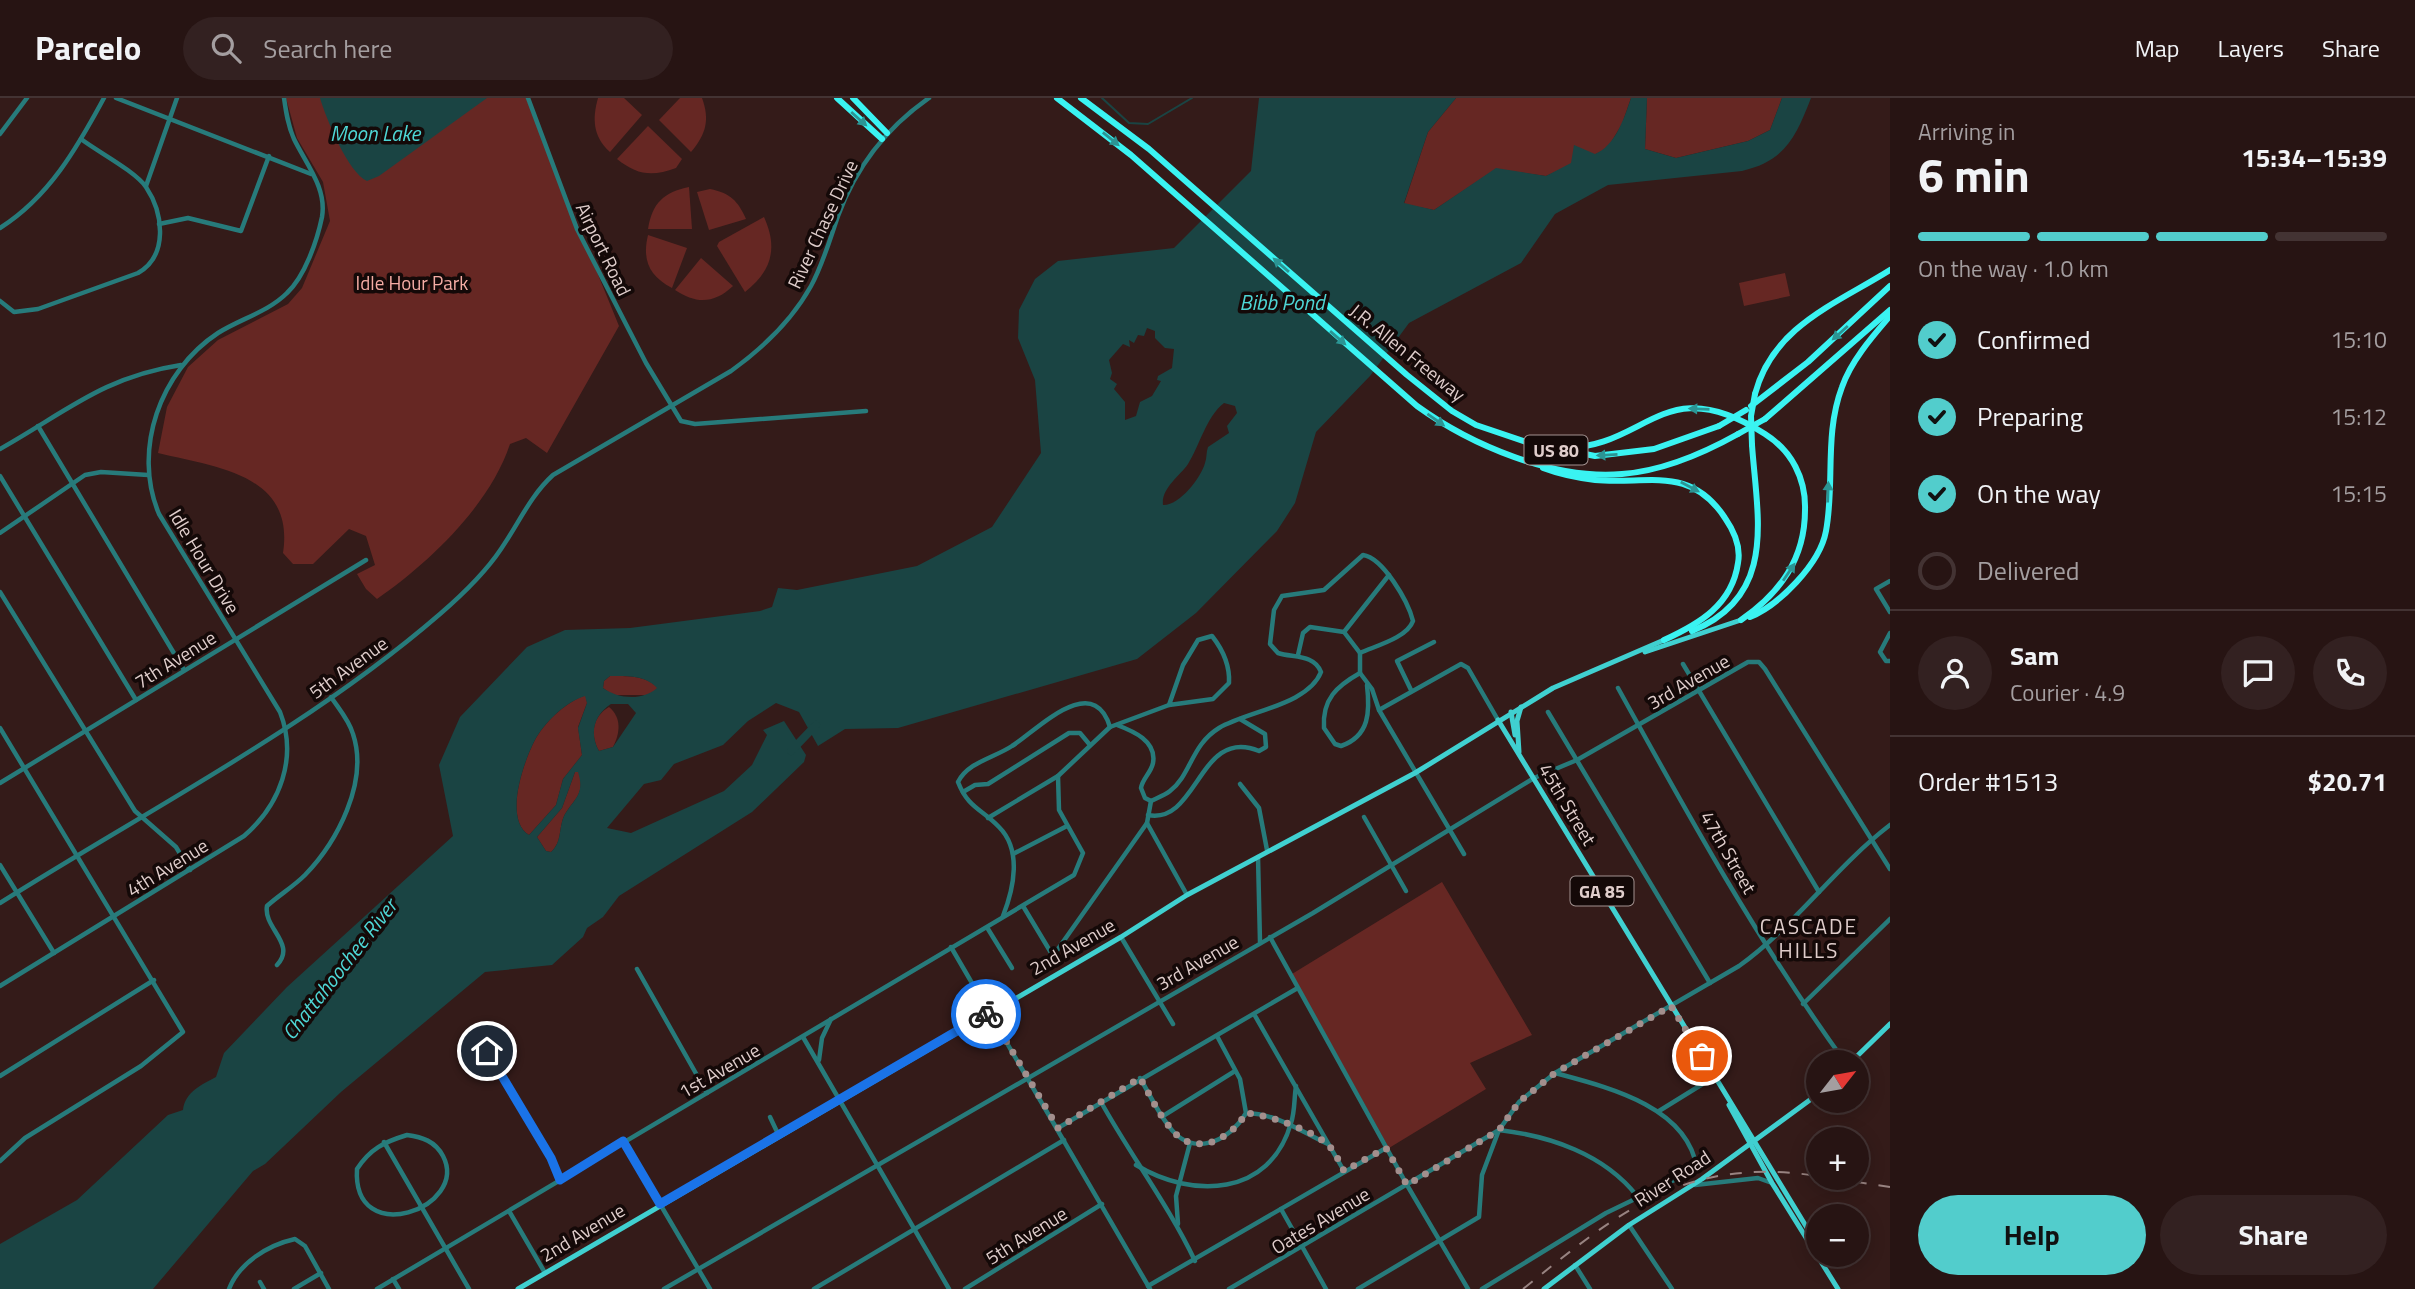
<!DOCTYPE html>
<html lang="en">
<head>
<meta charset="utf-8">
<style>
  body { margin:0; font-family:"Titillium Web",sans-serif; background:#332121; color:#f1f3f6; height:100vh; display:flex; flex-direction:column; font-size:26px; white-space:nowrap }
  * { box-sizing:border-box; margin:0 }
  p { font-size:23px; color:#a49ea0 }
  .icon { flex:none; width:38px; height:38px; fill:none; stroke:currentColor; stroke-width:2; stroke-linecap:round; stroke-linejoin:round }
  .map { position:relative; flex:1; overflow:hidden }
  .side { display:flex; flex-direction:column; background:#271413; width:525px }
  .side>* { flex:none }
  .needle { width:46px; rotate:59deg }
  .fabs { position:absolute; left:1806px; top:952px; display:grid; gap:14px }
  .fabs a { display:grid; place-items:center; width:63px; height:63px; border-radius:50%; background:#271413; box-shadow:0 4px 18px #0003,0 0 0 2px #433333; font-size:35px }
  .pin { position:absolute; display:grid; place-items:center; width:60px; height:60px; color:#fff; margin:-30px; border:4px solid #fff; border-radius:50%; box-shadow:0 2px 7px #0007 }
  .courier { position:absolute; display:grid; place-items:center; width:70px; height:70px; margin:-35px; border:5px solid #1a73e8; border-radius:50%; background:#fff; color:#222; box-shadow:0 2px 9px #0007 }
  .headline em { font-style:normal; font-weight:700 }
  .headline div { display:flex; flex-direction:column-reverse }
  .headline { display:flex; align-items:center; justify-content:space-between; height:119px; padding:0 28px }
  h1 { font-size:46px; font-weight:700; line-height:52px }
  .bar { display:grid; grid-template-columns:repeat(4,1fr); gap:10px 7px; align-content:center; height:84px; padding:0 28px }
  .bar i { height:9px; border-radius:5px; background:#433333 }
  .bar .selected { background:#52cdcc }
  .bar p { grid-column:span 4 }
  .line { display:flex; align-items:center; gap:18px; padding:0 28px; border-top:2px solid #433333 }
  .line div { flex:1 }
  .round { display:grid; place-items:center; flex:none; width:74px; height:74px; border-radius:37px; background:#332121 }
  ol { padding:0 28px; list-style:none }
  li { display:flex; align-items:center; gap:21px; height:77px }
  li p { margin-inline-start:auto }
  li .icon { padding:7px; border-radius:50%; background:#52cdcc; color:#111; stroke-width:4 }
  li:last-child { color:#a49ea0 }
  li i { width:38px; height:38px; border:4px solid #433333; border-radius:50% }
  .action { display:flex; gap:14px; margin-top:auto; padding:14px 28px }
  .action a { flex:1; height:80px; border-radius:42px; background:#52cdcc; color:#111; font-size:28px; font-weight:700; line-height:80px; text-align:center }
  .action a+a { background:#332121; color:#f1f3f6 }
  header { display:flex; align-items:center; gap:42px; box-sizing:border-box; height:98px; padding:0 35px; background:#271413; border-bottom:2px solid #433333 }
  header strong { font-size:33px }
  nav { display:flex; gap:38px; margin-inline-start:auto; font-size:24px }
  .search { width:490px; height:63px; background:#332121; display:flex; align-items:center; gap:18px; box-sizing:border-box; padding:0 24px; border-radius:38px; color:#a49ea0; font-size:26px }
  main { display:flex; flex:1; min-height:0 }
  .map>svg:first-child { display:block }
</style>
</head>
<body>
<header>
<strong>Parcelo</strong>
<div class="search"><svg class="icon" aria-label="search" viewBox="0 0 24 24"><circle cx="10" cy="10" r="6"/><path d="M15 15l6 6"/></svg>Search here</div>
<nav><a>Map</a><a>Layers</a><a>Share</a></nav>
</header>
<main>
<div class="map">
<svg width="1890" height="1191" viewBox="0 0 1890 1191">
  <rect width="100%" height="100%" fill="#341b19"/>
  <!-- green -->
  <g fill="#662723">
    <path d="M286,0H526L619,228L547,355L526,340L510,346C490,407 429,465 377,501L366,491L357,476L375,467L366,438L349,431L313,466H293L283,455C295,376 216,369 158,355L167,309L188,269L218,242L288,206L302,190L330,123L323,84L297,40Z"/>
    <path d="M598,0H624L642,17L610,54C593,39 592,21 598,0Z"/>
    <path d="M680,0H702C710,22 706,36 691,54L659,22Z"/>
    <path d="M1456,0H1631L1622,26L1607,51L1546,78L1496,71L1434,112L1404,106L1428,34Z"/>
    <path d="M1647,0H1782L1770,32L1748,43L1676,60L1645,51Z"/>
    <path d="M648,28L682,61L676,70C652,79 637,77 617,61Z"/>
    <path d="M689,89L692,131H648C652,105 664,94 689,89Z"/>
    <path d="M710,91C730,95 738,103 746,121L709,132L697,94Z"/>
    <path d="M764,119C778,150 772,173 745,194L717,148L719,144Z"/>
    <path d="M648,137L687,150L672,190C649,178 642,162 648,137Z"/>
    <path d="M701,160L733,188C714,206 696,206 675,192Z"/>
    <path d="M1785,175L1790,198L1744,208L1739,185Z"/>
    <path d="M610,578C626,578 646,577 658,590L650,597H613L603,590L604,583Z"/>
    <path d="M586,597L587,605L578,629L582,657L563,681L556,707L529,737C503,721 524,662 536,640C547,622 566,604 586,597Z"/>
    <path d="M609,609C622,620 620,635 613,649L599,653C590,637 592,619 609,609Z"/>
    <path d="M575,674H579C585,696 575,700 565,716C558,729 563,743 551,754L546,753L537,739L562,710Z"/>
    <path d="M1442,784L1532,937L1470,965L1486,991L1389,1050L1292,876Z"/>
  </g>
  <!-- water -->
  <g fill="#1a4443" fill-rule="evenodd">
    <path d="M320,0H487L379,78L367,83C348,75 326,20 320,0Z"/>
    <path d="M1259,0H1456L1428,34L1404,105L1434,112L1496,70L1546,78L1571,65L1574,47L1595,56C1615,48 1624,21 1631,0H1647L1645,51L1676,60L1748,43L1770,32L1782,0H1811C1796,38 1786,63 1742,73L1608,87L1555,116L1521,165L1409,225L1370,278L1316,334L1295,405L1277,433L1196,515L1137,561L898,630L845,631L818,648L799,614L776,605L748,623L723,647L674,666L661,682L644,686L607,730L631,735L724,693L752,667L767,637L763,632L784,623L806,657L804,664L752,714L619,798L603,819L587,830L583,839L552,867L485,874L341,994L265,1066L253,1073L153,1191H0V1146L77,1102L168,1017L183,1012C185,994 201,987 216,979L224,955L287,889L453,738L439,667L460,619L527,549L565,532L630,530L760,513L772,509L778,490L797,492L917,468L992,429L1041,355L1035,282L1018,240L1019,212L1035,181L1058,163L1174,150L1251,73ZM1147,230L1155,233V240L1165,250L1174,251L1172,270L1158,278L1157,282L1161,283L1152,298L1140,304L1136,318L1125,322V304L1114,291L1117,286L1110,281L1112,275L1109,262L1123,246L1130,249L1129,242L1134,245L1138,237L1144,238ZM1224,305L1235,308L1237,315L1227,328L1229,335L1208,349C1206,354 1207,360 1205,365C1201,380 1179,408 1163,407C1161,390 1180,378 1188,366C1200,347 1206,319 1224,305ZM610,578C626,578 646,577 657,590C643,603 618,601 603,590L604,583ZM585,598L587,605L578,630L582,657L563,681L556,707L529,737C503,721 524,662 536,640C547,622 566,604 585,598ZM611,606H628L636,615L613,649L599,653C589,635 594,617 611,606ZM575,674H578C585,696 575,700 565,716C558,729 563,743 551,754L546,753L537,739L562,710Z"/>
  </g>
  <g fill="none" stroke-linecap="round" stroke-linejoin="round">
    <!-- stream -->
    <path stroke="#1a4443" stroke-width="2" d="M1102,0L1129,25L1148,26L1192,0"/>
    <!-- river -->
    <path stroke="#1a4443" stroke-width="8" d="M791,653L816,627"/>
    <!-- minor -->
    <g stroke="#277b7b" stroke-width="4.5">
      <path d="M116,0L311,76"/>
      <path d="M528,0L577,131L646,265L681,323L695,326L866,313"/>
      <path d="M0,36L27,0"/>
      <path d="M146,88L177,0"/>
      <path d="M159,126L188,120L241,133L269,58"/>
      <path d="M0,130C49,99 77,50 104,0"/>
      <path d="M0,203L14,214L38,211L138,175C168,158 164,116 146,89C135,73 98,54 81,41"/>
      <path d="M38,328L184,572"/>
      <path d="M0,351C66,314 103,279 181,267"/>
      <path d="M0,378L136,602"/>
      <path d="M0,435L85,377L101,374L148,377"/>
      <path d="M1890,483L1876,491L1890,514"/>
      <path d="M0,494L135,713L176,749L190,772"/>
      <path d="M1344,534L1389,477"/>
      <path d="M1890,535L1880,554L1886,563H1890"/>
      <path d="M1212,538C1223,552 1230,567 1229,585L1213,601L1169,607L1183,567L1198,542Z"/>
      <path d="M1298,557L1303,535L1310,529L1344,534L1360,555V575"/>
      <path d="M1683,566L1819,794"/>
      <path d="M1360,575L1372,591L1379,612L1464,756"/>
      <path d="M1360,575C1337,588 1322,601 1324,630L1335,646L1341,648C1370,638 1370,613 1367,587"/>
      <path d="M1618,590C1688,717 1760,847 1845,964"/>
      <path d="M1411,592L1397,563L1434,544"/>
      <path d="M1379,612L1461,566L1468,570L1498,622"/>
      <path d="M1548,614L1710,885"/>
      <path d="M1117,627C1133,633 1157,643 1153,665C1151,675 1142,681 1141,690L1145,700L1151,703"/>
      <path d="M0,630L183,934L141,968L25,1040L0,1063"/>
      <path d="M0,685L366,462"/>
      <path d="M1240,686L1259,710L1267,752"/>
      <path d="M963,694L975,687L988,686L1069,635H1080L1090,647"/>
      <path d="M1151,703C1157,700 1165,697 1170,693C1191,677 1191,647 1219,630C1248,613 1308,607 1321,574C1314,556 1293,560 1278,555L1270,546L1274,512L1282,498L1324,492L1363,457C1383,460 1408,503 1413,523C1407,540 1375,548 1360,555"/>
      <path d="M1148,717C1198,727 1199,628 1259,653L1266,649L1265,636L1240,621"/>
      <path d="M1364,719L1406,793"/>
      <path d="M988,720L1058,678L1110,629L1169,607"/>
      <path d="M1147,725L1187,797"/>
      <path d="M1013,756L1067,728"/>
      <path d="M1258,759L1260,844"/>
      <path d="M0,767L54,855"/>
      <path d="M0,805C147,712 307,631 440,516C462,497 485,475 501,451C519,425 530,398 553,377L731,273C763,250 791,224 811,188C823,166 830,141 838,118C856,69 886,30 929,0"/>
      <path d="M1023,808L1053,858L1147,725L1151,703"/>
      <path d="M1003,818C1014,790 1022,752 999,729C982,711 968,710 958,684C968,664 994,660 1012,648C1035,634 1093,572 1110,629"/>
      <path d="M988,831L1012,870"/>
      <path d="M1121,839L1173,926"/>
      <path d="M1270,839L1407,1087L1468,1191"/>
      <path d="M951,849L1150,1191"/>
      <path d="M277,867C297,846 263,830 267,808C279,797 293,789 305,777C337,744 369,684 353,636C349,622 339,611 331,599"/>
      <path d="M637,871L707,995"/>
      <path d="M0,888L244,738C280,707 298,660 280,614L159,416C132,352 160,273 218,235C240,221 268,214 287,195C305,178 317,143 322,119C327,90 306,66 294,41C288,28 286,14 284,0"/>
      <path d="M1803,906L1890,821"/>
      <path d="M1254,916L1344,1073"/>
      <path d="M803,939L949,1191"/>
      <path d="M487,953L551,1060L560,1082"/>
      <path d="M819,962L822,940L831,921"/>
      <path d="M0,978L154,882"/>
      <path d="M1140,980C1149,995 1157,1013 1168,1027C1191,1061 1229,1044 1246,1015L1240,981L1217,938"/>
      <path d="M1101,1004C1131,1058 1169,1108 1195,1163"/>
      <path d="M1659,1013L1714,979"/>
      <path d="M1246,1015C1278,1016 1300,1033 1328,1046"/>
      <path d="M1163,1018L1235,973"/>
      <path d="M770,1019L779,1038"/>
      <path d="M1058,1030L1296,891"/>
      <path d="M407,1037C422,1039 435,1043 443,1058C470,1110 352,1152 357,1071C370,1051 384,1044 407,1037Z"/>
      <path d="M623,1043L710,1191"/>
      <path d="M384,1044L469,1191"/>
      <path d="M1136,1067C1192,1101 1270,1099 1291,1025C1295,1014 1294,1000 1296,988"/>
      <path d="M1695,1087L1758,1080L1772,1085"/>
      <path d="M1281,1111L1326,1191"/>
      <path d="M509,1113L545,1175"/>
      <path d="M1178,1126L1176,1098L1190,1045"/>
      <path d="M1629,1127L1672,1191"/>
      <path d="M1575,1167L1590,1191"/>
      <path d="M393,1181L399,1191"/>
      <path d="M260,1184L264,1191"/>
      <path d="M1148,1188L1386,1050"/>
      <path d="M229,1191C239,1165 268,1147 295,1141L305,1148L329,1191"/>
      <path d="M294,1191L321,1175"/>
      <path d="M377,1191L1074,777L1083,755L1059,712L1058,678"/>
      <path d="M664,1191L1313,815L1534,680L1577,662L1748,564H1759L1765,571L1890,771"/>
      <path d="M814,1191L1064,1042"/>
      <path d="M965,1191L1102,1106"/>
      <path d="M1229,1191L1499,1032L1519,1004L1555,975L1739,868C1795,828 1835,769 1890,727"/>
      <path d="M1358,1191L1479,1119L1482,1077L1499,1032C1550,1038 1604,1056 1637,1098"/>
      <path d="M1482,1191L1606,1115L1697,1071C1688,1008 1607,989 1555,975"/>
    </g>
    <!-- major -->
    <g stroke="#40d0d0" stroke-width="5">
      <path d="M1645,554L1741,522"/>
      <path d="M1511,614L1515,637"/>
      <path d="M1498,622L1815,1143L1818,1156"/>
      <path d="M1519,654L1517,623L1521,609"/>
      <path d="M1851,964L1890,926"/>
      <path d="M1729,1007L1772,1085L1838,1191"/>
      <path d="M518,1191L1121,839L1187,797L1415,675L1553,590L1664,542"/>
      <path d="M1544,1191L1629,1127L1702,1081L1818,996"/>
    </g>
    <!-- highway -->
    <g stroke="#3af3f2" stroke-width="6">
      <path d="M837,0L882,41"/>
      <path d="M853,0L887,35"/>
      <path d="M1057,0L1131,57L1417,308C1471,347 1553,382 1622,376C1662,373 1704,355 1738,336"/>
      <path d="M1081,0L1149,51L1407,277L1452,313L1476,327L1526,344L1595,358L1654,351L1719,328"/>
      <path d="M1755,296C1773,228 1836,206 1890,172"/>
      <path d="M1751,308L1808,264L1890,188"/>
      <path d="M1765,321L1890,212"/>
      <path d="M1560,350C1648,352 1661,270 1765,336C1792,353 1806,381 1805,412C1805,461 1780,495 1741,522"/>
      <path d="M1543,370C1559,376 1578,380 1595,382C1647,387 1690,366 1725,420C1734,433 1741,449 1738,465C1732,507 1699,526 1664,542"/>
      <path d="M1750,519C1779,507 1820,466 1826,433C1835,385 1824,337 1842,289C1851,263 1872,239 1890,218"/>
      <path d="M1692,533C1778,498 1757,419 1752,347"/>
    </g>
    <!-- rail -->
    <g stroke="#988381" stroke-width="2" stroke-dasharray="12 12" stroke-linecap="butt">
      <path d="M1831,1080L1890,1089"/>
      <path d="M1523,1191C1620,1113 1685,1058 1818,1078"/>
    </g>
    <!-- highway-bridge -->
    <g stroke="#3af3f2" stroke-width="6">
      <path d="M1719,328L1746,312"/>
      <path d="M1738,336L1765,321"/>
      <path d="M1752,347L1751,318L1755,296"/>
    </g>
  </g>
  <!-- one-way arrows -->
  <defs><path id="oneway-solid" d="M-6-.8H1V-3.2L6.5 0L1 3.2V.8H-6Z" transform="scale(1.75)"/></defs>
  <g fill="#2b9594">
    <use href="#oneway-solid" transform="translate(859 21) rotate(42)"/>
    <use href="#oneway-solid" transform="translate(1111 41) rotate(39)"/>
    <use href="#oneway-solid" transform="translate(1281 167) rotate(-139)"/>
    <use href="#oneway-solid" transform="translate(1840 235) rotate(138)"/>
    <use href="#oneway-solid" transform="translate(1338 240) rotate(41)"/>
    <use href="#oneway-solid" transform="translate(1699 311) rotate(-178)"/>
    <use href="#oneway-solid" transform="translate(1436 322) rotate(35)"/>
    <use href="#oneway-solid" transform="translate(1607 357) rotate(177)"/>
    <use href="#oneway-solid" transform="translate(1690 389) rotate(28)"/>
    <use href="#oneway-solid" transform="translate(1828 394) rotate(-88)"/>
    <use href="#oneway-solid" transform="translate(1789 474) rotate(-56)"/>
  </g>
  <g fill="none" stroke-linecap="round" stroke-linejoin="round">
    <!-- done -->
    <path stroke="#a38f8d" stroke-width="7" stroke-dasharray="0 12.6" d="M986,916L989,914L1058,1030L1140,980C1149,995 1157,1013 1168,1027C1191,1061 1229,1044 1246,1015C1266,1016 1318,1034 1330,1049C1336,1056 1340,1065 1344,1073L1386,1050L1407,1087L1499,1032L1519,1004L1555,975L1671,908L1702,958"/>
    <!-- route -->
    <path stroke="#1a73e8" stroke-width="9" d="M487,953L551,1060L560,1082L623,1043L660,1106L986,916"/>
  </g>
  <g text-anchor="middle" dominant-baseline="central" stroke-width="7" stroke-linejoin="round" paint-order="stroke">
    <!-- shield labels -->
    <g fill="#140908" stroke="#a29290" stroke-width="2">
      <rect x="1524.5" y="337.5" width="63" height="29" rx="5"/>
      <rect x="1570.5" y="778.5" width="63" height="29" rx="5"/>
    </g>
    <g font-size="18" font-weight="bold" fill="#dfcdcb">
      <text x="1556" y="352">US 80</text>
      <text x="1602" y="793">GA 85</text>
    </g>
    <!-- street labels -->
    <g font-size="19" fill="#dfcdcb" stroke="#140908">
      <text transform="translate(822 126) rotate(-65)">River Chase Drive</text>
      <text transform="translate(604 151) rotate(64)">Airport Road</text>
      <text transform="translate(1408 254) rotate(39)">J.R. Allen Freeway</text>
      <text transform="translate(205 463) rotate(59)">Idle Hour Drive</text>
      <text transform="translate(175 561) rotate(-32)">7th Avenue</text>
      <text transform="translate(348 569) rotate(-36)">5th Avenue</text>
      <text transform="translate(1688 583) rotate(-30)">3rd Avenue</text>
      <text transform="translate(1568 706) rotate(59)">45th Street</text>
      <text transform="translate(1729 754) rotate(60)">47th Street</text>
      <text transform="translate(167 769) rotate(-32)">4th Avenue</text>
      <text transform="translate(1072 848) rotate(-30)">2nd Avenue</text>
      <text transform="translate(1197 864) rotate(-30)">3rd Avenue</text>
      <text transform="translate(719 972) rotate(-30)">1st Avenue</text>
      <text transform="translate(1672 1080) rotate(-33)">River Road</text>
      <text transform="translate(1320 1122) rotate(-31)">Oates Avenue</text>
      <text transform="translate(582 1134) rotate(-31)">2nd Avenue</text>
      <text transform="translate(1026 1137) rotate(-32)">5th Avenue</text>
    </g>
    <!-- park labels -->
    <g font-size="19" fill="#f5aca4" stroke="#140908">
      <text x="412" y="184">Idle Hour Park</text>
    </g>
    <!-- water labels -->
    <g font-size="21" font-style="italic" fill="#4ed6d5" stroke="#140908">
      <text x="375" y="35">Moon Lake</text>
      <text x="1282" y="204">Bibb Pond</text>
      <text transform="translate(339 871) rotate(-52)">Chattahoochee River</text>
    </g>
    <!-- neighbourhood labels -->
    <g font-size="21" letter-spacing="2" fill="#dfcdcb" stroke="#140908">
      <text x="1809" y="828">CASCADE<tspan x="1809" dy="24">HILLS</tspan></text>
    </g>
  </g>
</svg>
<div class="fabs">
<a><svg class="needle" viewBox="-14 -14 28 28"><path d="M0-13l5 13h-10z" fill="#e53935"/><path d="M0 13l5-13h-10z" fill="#a49ea0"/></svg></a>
<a>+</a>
<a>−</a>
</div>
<div class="pin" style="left:1702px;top:958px;background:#ea580c"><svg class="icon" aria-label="bag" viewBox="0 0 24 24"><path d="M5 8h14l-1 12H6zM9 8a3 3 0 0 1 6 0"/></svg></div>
<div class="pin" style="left:487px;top:953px;background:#1f2937"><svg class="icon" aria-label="home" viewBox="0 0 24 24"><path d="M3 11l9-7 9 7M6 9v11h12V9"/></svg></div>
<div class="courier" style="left:986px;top:916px"><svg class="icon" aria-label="bike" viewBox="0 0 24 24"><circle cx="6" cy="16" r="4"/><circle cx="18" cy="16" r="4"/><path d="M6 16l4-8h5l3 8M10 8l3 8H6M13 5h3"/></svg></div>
</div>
<section class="side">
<div class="headline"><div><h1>6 min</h1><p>Arriving in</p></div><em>15:34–15:39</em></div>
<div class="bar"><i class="selected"></i><i class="selected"></i><i class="selected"></i><i></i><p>On the way · 1.0 km</p></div>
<ol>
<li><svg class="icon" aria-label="check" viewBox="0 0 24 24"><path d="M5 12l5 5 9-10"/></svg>Confirmed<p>15:10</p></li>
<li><svg class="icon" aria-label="check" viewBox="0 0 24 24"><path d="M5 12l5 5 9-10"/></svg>Preparing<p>15:12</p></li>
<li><svg class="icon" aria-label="check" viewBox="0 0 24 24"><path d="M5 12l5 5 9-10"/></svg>On the way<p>15:15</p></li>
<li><i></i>Delivered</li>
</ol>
<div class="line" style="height:126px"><a class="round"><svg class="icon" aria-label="person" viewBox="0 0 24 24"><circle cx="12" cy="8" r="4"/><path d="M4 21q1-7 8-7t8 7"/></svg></a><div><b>Sam</b><p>Courier · 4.9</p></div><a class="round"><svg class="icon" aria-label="chat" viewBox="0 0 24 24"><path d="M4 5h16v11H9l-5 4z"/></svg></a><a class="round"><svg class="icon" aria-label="phone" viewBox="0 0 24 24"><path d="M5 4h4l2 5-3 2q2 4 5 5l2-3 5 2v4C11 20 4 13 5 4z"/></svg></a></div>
<div class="line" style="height:91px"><div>Order #1513</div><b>$20.71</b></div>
<div class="action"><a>Help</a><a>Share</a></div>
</section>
</main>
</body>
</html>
